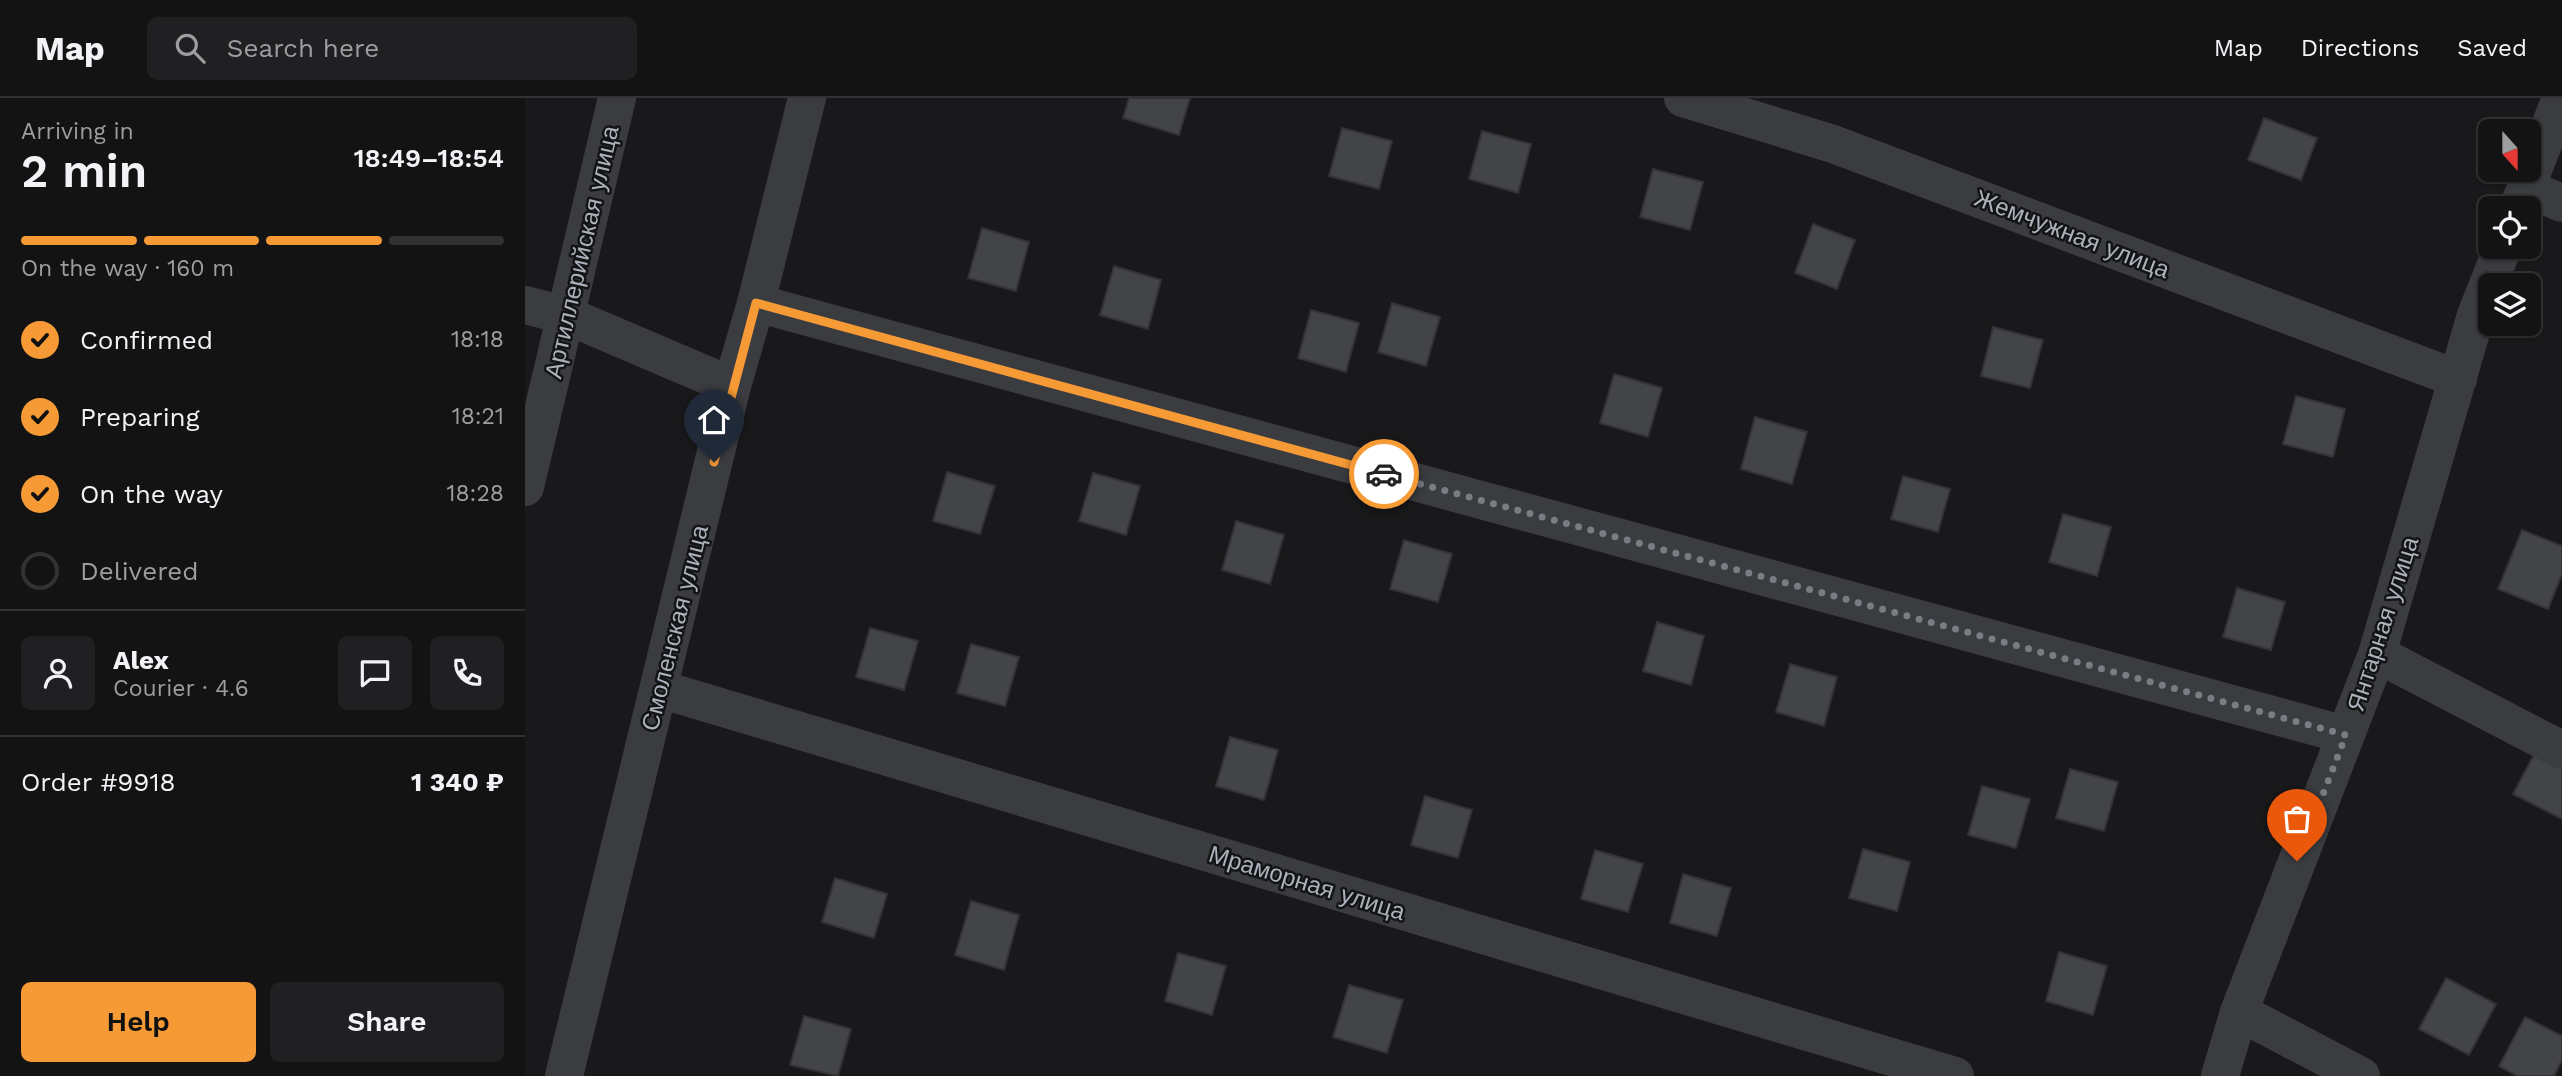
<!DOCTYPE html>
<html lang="en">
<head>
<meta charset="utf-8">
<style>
  body { margin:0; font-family:"Work Sans",sans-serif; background:#202022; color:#f1f3f6; height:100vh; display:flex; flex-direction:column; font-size:26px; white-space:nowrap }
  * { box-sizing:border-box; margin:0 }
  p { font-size:23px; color:#9d9ea0 }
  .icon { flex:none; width:38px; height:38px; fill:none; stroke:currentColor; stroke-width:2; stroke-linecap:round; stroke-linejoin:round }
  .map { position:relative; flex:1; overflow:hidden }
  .details { display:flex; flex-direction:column; background:#131314; width:525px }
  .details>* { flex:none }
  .needle { width:46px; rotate:159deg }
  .buttons { position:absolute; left:1953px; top:21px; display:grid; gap:14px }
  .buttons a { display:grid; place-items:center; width:63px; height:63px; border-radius:10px; background:#131314; box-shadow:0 2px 5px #0004,0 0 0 2px #323234; font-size:35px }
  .pin { position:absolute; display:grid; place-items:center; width:60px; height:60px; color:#fff; margin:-72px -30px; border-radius:50% 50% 50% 0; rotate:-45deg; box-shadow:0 0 7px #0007 }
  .pin .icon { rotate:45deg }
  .courier { position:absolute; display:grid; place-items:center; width:70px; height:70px; margin:-35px; border:5px solid #f69a36; border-radius:50%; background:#fff; color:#222; box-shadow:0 2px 9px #0007 }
  .headline em { font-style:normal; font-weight:600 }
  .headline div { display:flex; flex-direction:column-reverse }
  .headline { display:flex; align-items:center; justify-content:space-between; height:119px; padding:0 21px }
  h1 { font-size:46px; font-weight:600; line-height:52px }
  .bar { display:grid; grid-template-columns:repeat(4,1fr); gap:10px 7px; align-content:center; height:84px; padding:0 21px }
  .bar i { height:9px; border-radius:5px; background:#323234 }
  .bar .current { background:#f69a36 }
  .bar p { grid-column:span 4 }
  .line { display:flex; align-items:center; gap:18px; padding:0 21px; border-top:2px solid #323234 }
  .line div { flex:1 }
  .round { display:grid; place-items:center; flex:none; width:74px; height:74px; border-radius:10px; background:#202022 }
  ol { padding:0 21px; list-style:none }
  li { display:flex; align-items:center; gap:21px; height:77px }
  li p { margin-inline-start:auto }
  li .icon { padding:7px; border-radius:50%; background:#f69a36; color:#111; stroke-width:4 }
  li:last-child { color:#9d9ea0 }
  li i { width:38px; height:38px; border:4px solid #323234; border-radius:50% }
  .cta { display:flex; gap:14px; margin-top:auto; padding:14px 21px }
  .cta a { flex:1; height:80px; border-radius:10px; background:#f69a36; color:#111; font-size:28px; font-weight:600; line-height:80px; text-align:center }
  .cta a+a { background:#202022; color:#f1f3f6 }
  header { display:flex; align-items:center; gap:42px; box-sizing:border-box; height:98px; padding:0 35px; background:#131314; border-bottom:2px solid #323234 }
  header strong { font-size:33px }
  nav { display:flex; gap:38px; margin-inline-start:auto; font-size:24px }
  .search { width:490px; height:63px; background:#202022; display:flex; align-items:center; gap:18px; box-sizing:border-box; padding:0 24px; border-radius:10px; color:#9d9ea0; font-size:26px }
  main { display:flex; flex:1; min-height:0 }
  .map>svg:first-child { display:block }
</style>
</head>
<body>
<header>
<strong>Map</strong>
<div class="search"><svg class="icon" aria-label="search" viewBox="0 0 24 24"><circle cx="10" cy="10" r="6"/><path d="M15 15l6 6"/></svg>Search here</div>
<nav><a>Map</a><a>Directions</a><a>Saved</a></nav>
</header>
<main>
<section class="details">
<div class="headline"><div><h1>2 min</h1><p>Arriving in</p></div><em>18:49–18:54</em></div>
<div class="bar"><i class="current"></i><i class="current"></i><i class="current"></i><i></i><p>On the way · 160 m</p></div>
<ol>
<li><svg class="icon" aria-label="check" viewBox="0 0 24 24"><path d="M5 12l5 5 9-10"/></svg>Confirmed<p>18:18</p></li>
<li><svg class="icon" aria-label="check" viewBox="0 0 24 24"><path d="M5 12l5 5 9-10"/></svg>Preparing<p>18:21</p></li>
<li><svg class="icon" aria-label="check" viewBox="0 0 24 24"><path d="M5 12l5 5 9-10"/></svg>On the way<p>18:28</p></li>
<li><i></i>Delivered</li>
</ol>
<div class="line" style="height:126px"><a class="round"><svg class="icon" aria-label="person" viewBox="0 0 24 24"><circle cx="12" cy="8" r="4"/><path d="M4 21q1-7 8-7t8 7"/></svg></a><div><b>Alex</b><p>Courier · 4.6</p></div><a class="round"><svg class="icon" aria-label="chat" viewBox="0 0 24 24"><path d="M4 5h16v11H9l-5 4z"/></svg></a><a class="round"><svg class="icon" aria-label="phone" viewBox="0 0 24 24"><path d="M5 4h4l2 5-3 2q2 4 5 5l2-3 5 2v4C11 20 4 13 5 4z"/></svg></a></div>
<div class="line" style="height:91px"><div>Order #9918</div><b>1 340 ₽</b></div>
<div class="cta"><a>Help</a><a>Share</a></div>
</section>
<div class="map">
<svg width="2037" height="978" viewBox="0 0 2037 978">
  <rect width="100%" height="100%" fill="#19191b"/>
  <!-- building -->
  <g fill="#434448" stroke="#333337" stroke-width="2">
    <path d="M604,0H665L654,37L598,20Z"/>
    <path d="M1739,20L1792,40L1776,82L1723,62Z"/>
    <path d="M817,30L867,43L854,91L804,78Z"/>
    <path d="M957,33L1006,46L993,95L944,81Z"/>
    <path d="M1128,71L1178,84L1165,132L1115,119Z"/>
    <path d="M1288,126L1330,142L1312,191L1270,175Z"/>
    <path d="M457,130L504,144L491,193L443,180Z"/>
    <path d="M589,168L636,182L623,231L575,217Z"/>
    <path d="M867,205L915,219L901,268L853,254Z"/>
    <path d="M786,212L834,225L821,274L773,260Z"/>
    <path d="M1468,229L1518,242L1505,290L1456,278Z"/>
    <path d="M1089,276L1137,290L1123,339L1075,325Z"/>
    <path d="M1771,298L1820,311L1808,359L1758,346Z"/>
    <path d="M1230,319L1282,334L1267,386L1216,371Z"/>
    <path d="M422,374L470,388L455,436L408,423Z"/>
    <path d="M568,375L615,388L601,437L554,423Z"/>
    <path d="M1378,378L1425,391L1413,434L1366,421Z"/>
    <path d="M1538,416L1586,429L1572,478L1524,464Z"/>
    <path d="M711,423L759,437L745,486L697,472Z"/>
    <path d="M1997,432L2037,448V476L2023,511L1973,491Z"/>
    <path d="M879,442L927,456L913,504L865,491Z"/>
    <path d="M1712,490L1760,504L1746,552L1698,539Z"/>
    <path d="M1132,524L1179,538L1166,587L1118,573Z"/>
    <path d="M345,530L393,543L379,592L331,579Z"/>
    <path d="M446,546L494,559L480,608L432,595Z"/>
    <path d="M1265,566L1312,579L1299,628L1251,614Z"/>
    <path d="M705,639L753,652L739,702L691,688Z"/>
    <path d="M2011,653L2037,667V721L1988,696Z"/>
    <path d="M1545,671L1593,684L1579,733L1531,720Z"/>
    <path d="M1457,688L1505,701L1491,750L1443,737Z"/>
    <path d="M900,698L947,712L933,760L886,747Z"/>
    <path d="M1338,751L1385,764L1372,813L1324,800Z"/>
    <path d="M1070,752L1118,766L1103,814L1056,801Z"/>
    <path d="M1158,776L1206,790L1192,838L1145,825Z"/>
    <path d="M310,780L362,796L349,840L297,824Z"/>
    <path d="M446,803L494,817L479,872L430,857Z"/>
    <path d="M1534,854L1582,868L1568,917L1521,903Z"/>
    <path d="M653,855L701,868L687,917L640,903Z"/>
    <path d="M1921,880L1971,906L1944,957L1894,931Z"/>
    <path d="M824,887L878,902L862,955L808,939Z"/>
    <path d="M279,918L326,931L313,978L265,967Z"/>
    <path d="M2000,919L2037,938V962L2029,978H1992L1974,968Z"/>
  </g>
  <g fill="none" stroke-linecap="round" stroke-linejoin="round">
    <!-- minor -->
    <g stroke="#3a3c40" stroke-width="38">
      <path d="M1158,0L1308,46L1933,281"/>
      <path d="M2001,90L2037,105"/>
      <path d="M1993,110L2036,0"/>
      <path d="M231,205L1821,637"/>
      <path d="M0,207L43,218L207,288"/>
      <path d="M0,389L92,0"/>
      <path d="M1852,556L2037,652"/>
      <path d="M135,591L1430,978"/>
      <path d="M1714,914L1836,978"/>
      <path d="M39,978L207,288L231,205L282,0"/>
      <path d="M1695,978L1714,914L1852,556L1951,217L1978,149"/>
    </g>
  </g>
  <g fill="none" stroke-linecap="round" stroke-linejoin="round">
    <!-- done -->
    <path stroke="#787c83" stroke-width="7" stroke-dasharray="0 12.6" d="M859,376L1821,637L1772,763"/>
    <!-- route -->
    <path stroke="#f69a36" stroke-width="9" d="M189,364L231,205L859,376"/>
  </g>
  <g text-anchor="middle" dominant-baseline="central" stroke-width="5" stroke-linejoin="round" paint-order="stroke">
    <!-- street labels -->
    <g font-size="24" fill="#abb2bb" stroke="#141416">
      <text transform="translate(1547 136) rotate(21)">Жемчужная улица</text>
      <text transform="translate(57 154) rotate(-77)">Артиллерийская улица</text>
      <text transform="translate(1858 526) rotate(-72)">Янтарная улица</text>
      <text transform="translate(150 530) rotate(-76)">Смоленская улица</text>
      <text transform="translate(782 785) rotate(17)">Мраморная улица</text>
    </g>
  </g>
</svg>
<div class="buttons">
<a><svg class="needle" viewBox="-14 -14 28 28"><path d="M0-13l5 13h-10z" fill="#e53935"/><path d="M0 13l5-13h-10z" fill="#9d9ea0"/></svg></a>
<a><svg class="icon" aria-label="locate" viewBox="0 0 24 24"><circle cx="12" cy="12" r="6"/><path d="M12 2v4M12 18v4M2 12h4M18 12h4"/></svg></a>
<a><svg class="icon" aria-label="layers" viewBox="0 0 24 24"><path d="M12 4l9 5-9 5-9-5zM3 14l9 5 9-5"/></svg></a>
</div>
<div class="pin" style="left:1772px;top:763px;background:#ea580c"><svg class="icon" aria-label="bag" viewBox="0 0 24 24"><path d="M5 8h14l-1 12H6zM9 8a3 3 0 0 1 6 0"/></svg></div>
<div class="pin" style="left:189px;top:364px;background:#1f2937"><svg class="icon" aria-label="home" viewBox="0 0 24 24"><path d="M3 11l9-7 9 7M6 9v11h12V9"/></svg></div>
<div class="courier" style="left:859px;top:376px"><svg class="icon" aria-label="car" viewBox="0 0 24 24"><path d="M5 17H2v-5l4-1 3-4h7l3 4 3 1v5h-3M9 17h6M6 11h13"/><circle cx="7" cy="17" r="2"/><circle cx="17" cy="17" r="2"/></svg></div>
</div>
</main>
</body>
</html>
